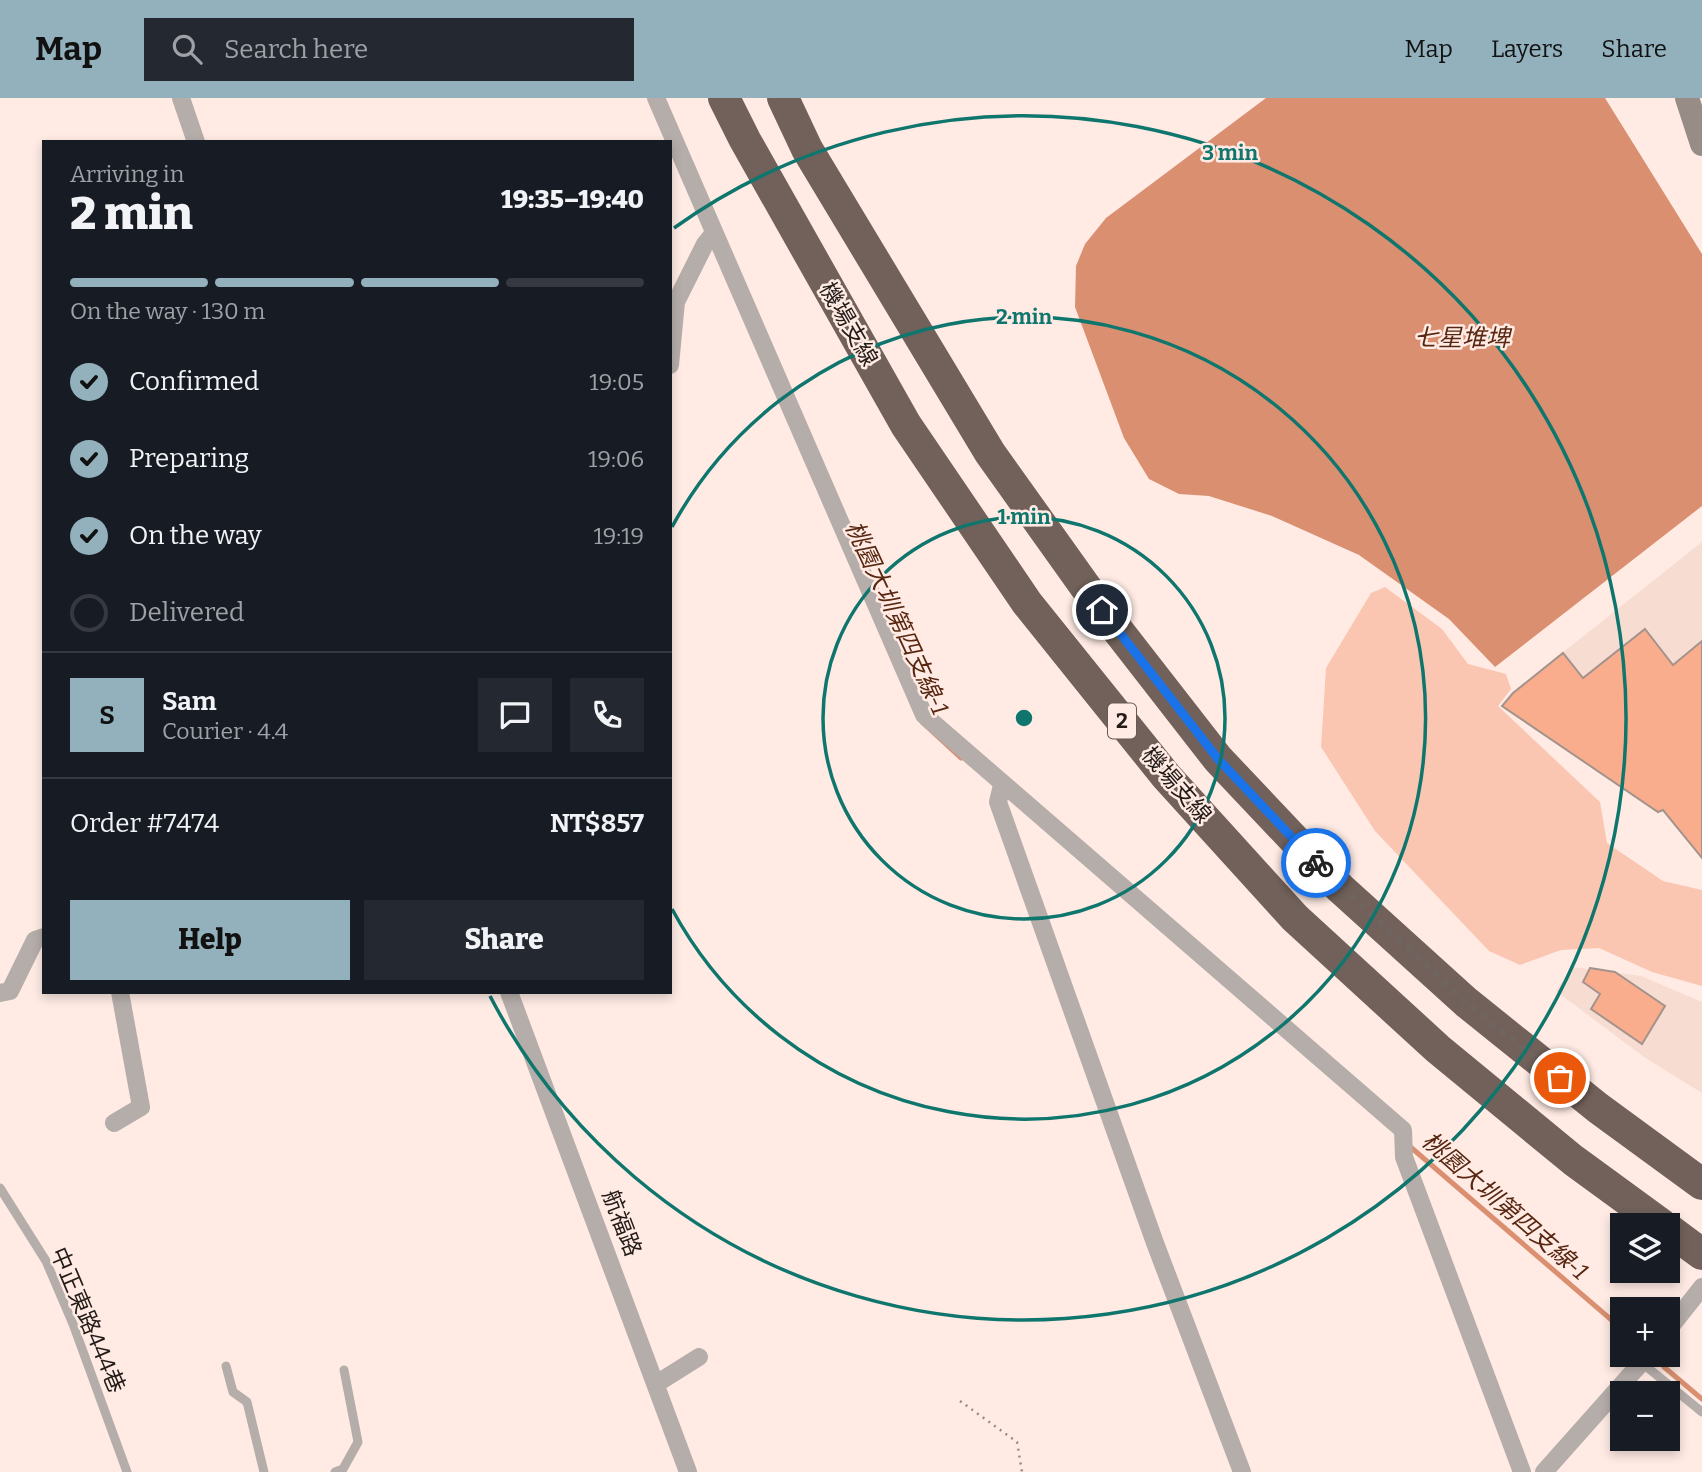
<!DOCTYPE html>
<html lang="en">
<head>
<meta charset="utf-8">
<style>
  body { margin:0; font-family:Bitter,"Noto Sans TC",serif; background:#242831; color:#f1f3f6; height:100vh; display:flex; flex-direction:column; font-size:26px; white-space:nowrap }
  * { box-sizing:border-box; margin:0 }
  p { font-size:23px; color:#9ea1a6 }
  .icon { flex:none; width:38px; height:38px; fill:none; stroke:currentColor; stroke-width:2; stroke-linecap:round; stroke-linejoin:round }
  .map { position:relative; flex:1; overflow:hidden }
  .panel { position:absolute; left:42px; top:42px; width:630px; height:854px; display:flex; flex-direction:column; background:#171b24; border-radius:0px; box-shadow:0 4px 10px #0003 }
  .panel>* { flex:none }
  .fabs { position:absolute; left:1610px; top:1115px; display:grid; gap:14px }
  .fabs a { display:grid; place-items:center; width:70px; height:70px; border-radius:0px; background:#171b24; box-shadow:0 4px 10px #0003; font-size:35px }
  .pin { position:absolute; display:grid; place-items:center; width:60px; height:60px; color:#fff; margin:-30px; border:4px solid #fff; border-radius:50%; box-shadow:0 2px 7px #0007 }
  .courier { position:absolute; display:grid; place-items:center; width:70px; height:70px; margin:-35px; border:5px solid #1a73e8; border-radius:50%; background:#fff; color:#222; box-shadow:0 2px 9px #0007 }
  .summary em { font-style:normal; font-weight:800 }
  .summary div { display:flex; flex-direction:column-reverse }
  .summary { display:flex; align-items:center; justify-content:space-between; height:119px; padding:0 28px }
  h1 { font-size:46px; font-weight:800; line-height:52px }
  .bar { display:grid; grid-template-columns:repeat(4,1fr); gap:10px 7px; align-content:center; height:84px; padding:0 28px }
  .bar i { height:9px; border-radius:5px; background:#363941 }
  .bar .current { background:#93b1bc }
  .bar p { grid-column:span 4 }
  .line { display:flex; align-items:center; gap:18px; padding:0 28px; border-top:2px solid #363941 }
  .line div { flex:1 }
  .round { display:grid; place-items:center; flex:none; width:74px; height:74px; border-radius:0px; background:#242831 }
  ol { padding:0 28px; list-style:none }
  li { display:flex; align-items:center; gap:21px; height:77px }
  li p { margin-inline-start:auto }
  li .icon { padding:7px; border-radius:50%; background:#93b1bc; color:#111; stroke-width:4 }
  li:last-child { color:#9ea1a6 }
  li i { width:38px; height:38px; border:4px solid #363941; border-radius:50% }
  .cta { display:flex; gap:14px; margin-top:auto; padding:14px 28px }
  .cta a { flex:1; height:80px; border-radius:0px; background:#93b1bc; color:#111; font-size:28px; font-weight:800; line-height:80px; text-align:center }
  .cta a+a { background:#242831; color:#f1f3f6 }
  header { display:flex; align-items:center; gap:42px; box-sizing:border-box; height:98px; padding:0 35px; background:#93b1bc; color:#111 }
  header strong { font-size:33px }
  nav { display:flex; gap:38px; margin-inline-start:auto; font-size:24px }
  .search { width:490px; height:63px; background:#242831; display:flex; align-items:center; gap:18px; box-sizing:border-box; padding:0 24px; border-radius:0px; color:#9ea1a6; font-size:26px }
  .map>svg:first-child { display:block }
</style>
</head>
<body>
<header>
<strong>Map</strong>
<div class="search"><svg class="icon" aria-label="search" viewBox="0 0 24 24"><circle cx="10" cy="10" r="6"/><path d="M15 15l6 6"/></svg>Search here</div>
<nav><a>Map</a><a>Layers</a><a>Share</a></nav>
</header>
<div class="map">
<svg width="1702" height="1374" viewBox="0 0 1702 1374">
  <rect width="100%" height="100%" fill="#ffebe4"/>
  <!-- built -->
  <g fill="#f7dcd1">
    <path d="M1702,444V760L1663,712L1658,714L1502,608L1513,594Z"/>
    <path d="M1572,869L1641,878L1702,904V995L1644,959L1556,893Z"/>
  </g>
  <!-- green -->
  <path fill="#fac6b1" d="M1385,489L1442,531L1468,566L1506,576L1511,591L1498,608L1600,704L1607,745L1663,783L1702,792V888L1652,874L1599,850L1561,852L1520,867L1489,853L1375,733L1321,649L1326,570L1371,495Z"/>
  <!-- water -->
  <path fill="#d98f70" d="M1266,0H1605L1702,156V408L1495,569L1449,521L1359,457L1272,418L1209,398L1179,396L1149,381L1124,340L1075,209L1076,168L1085,146L1106,120Z"/>
  <g fill="none" stroke-linecap="round" stroke-linejoin="round">
    <!-- stream -->
    <g stroke="#d98f70" stroke-width="5">
      <path d="M922,624L961,660"/>
      <path d="M1407,1046L1622,1231"/>
      <path d="M1664,1269L1702,1301"/>
    </g>
  </g>
  <!-- building -->
  <g fill="#f9ad8d" stroke="#a4938c" stroke-width="2">
    <path d="M1645,531L1673,567L1702,543V760L1663,712L1658,714L1502,608L1513,595L1563,555L1583,580Z"/>
    <path d="M1590,870L1615,874L1665,908L1642,946L1591,911L1600,896L1583,884Z"/>
  </g>
  <g fill="none" stroke-linecap="round" stroke-linejoin="round">
    <!-- path -->
    <path stroke="#978984" stroke-width="2.5" stroke-dasharray="2 5" stroke-linecap="butt" d="M960,1303L1017,1344L1022,1374"/>
    <!-- lane -->
    <g stroke="#b5ada9" stroke-width="9">
      <path d="M0,1090L46,1163L73,1226L127,1374"/>
      <path d="M1642,1265L1702,1314"/>
      <path d="M226,1268L233,1294L247,1304L264,1374"/>
      <path d="M335,1374L343,1371L358,1344L344,1272"/>
    </g>
    <!-- street -->
    <g stroke="#b5ada9" stroke-width="18">
      <path d="M181,0L196,44"/>
      <path d="M656,0L924,617L1403,1032L1404,1059L1522,1374"/>
      <path d="M670,267L676,204L705,146L713,136"/>
      <path d="M1002,687L998,704L1155,1145L1242,1374"/>
      <path d="M509,894L688,1374"/>
      <path d="M0,895L10,893L35,842L44,839"/>
      <path d="M114,1025L141,1009L120,894"/>
      <path d="M1668,1232L1702,1189"/>
      <path d="M656,1286L699,1259"/>
      <path d="M1544,1374L1649,1256"/>
    </g>
    <!-- secondary -->
    <path stroke="#988c87" stroke-width="24" d="M1687,0L1702,46"/>
    <!-- highway -->
    <g stroke="#71615a" stroke-width="32">
      <path d="M724,0L745,42L906,327L1027,505L1166,678L1295,820L1438,951L1573,1062L1662,1127"/>
      <path d="M783,0L807,51L990,355L1102,512L1218,661L1340,790L1466,904L1598,1010L1702,1086"/>
      <path d="M1668,1131L1702,1156"/>
    </g>
  </g>
  <g fill="none" stroke-linecap="round" stroke-linejoin="round">
    <!-- done -->
    <path stroke="#6f645f" stroke-width="7" stroke-dasharray="0 12.6" d="M1316,765L1466,904L1560,980"/>
    <!-- route -->
    <path stroke="#1a73e8" stroke-width="9" d="M1102,512L1218,661L1316,765"/>
  </g>
  <!-- distance rings -->
  <g fill="none" stroke="#0f766e" stroke-width="3.5">
    <circle cx="1024" cy="620" r="201"/>
    <path d="M672 429A401 401 0 1 1 672 811"/>
    <path d="M674 130A602 602 0 1 1 490 898"/>
  </g>
  <g text-anchor="middle" dominant-baseline="central" stroke-width="5" stroke-linejoin="round" paint-order="stroke">
    <!-- shield labels -->
    <rect fill="#ffebe4" stroke="#645955" stroke-width="2" x="1108" y="605.5" width="28" height="35" rx="5"/>
    <g font-size="21" font-weight="bold" fill="#221b18">
      <text x="1122" y="623">2</text>
    </g>
    <!-- street labels -->
    <g font-size="23" fill="#221b18" stroke="#ffebe4">
      <text transform="translate(849 226) rotate(60)">機場支線</text>
      <text transform="translate(1177 687) rotate(49)">機場支線</text>
      <text transform="translate(622 1125) rotate(69)">航福路</text>
      <text transform="translate(88 1222) rotate(67)">中正東路444巷</text>
    </g>
    <!-- water labels -->
    <g font-size="24" font-style="italic" fill="#572711" stroke="#ffebe4">
      <text x="1462" y="240">七星堆埤</text>
      <text transform="translate(897 520) rotate(65)">桃園大圳第四支線-1</text>
      <text transform="translate(1505 1108) rotate(41)">桃園大圳第四支線-1</text>
    </g>
  </g>
  <circle cx="1024" cy="620" r="10" fill="#0f766e" stroke="#ffebe4" stroke-width="3.5"/>
  <g font-size="21" text-anchor="middle" font-weight="bold" fill="#0f766e" stroke="#ffebe4" stroke-width="5" stroke-linejoin="round" paint-order="stroke">
    <text x="1230" y="62">3 min</text>
    <text x="1024" y="226">2 min</text>
    <text x="1024" y="426">1 min</text>
  </g>
</svg>
<div class="fabs">
<a><svg class="icon" aria-label="layers" viewBox="0 0 24 24"><path d="M12 4l9 5-9 5-9-5zM3 14l9 5 9-5"/></svg></a>
<a>+</a>
<a>−</a>
</div>
<div class="pin" style="left:1560px;top:980px;background:#ea580c"><svg class="icon" aria-label="bag" viewBox="0 0 24 24"><path d="M5 8h14l-1 12H6zM9 8a3 3 0 0 1 6 0"/></svg></div>
<div class="pin" style="left:1102px;top:512px;background:#1f2937"><svg class="icon" aria-label="home" viewBox="0 0 24 24"><path d="M3 11l9-7 9 7M6 9v11h12V9"/></svg></div>
<div class="courier" style="left:1316px;top:765px"><svg class="icon" aria-label="bike" viewBox="0 0 24 24"><circle cx="6" cy="16" r="4"/><circle cx="18" cy="16" r="4"/><path d="M6 16l4-8h5l3 8M10 8l3 8H6M13 5h3"/></svg></div>
<section class="panel">
<div class="summary"><div><h1>2 min</h1><p>Arriving in</p></div><em>19:35–19:40</em></div>
<div class="bar"><i class="current"></i><i class="current"></i><i class="current"></i><i></i><p>On the way · 130 m</p></div>
<ol>
<li><svg class="icon" aria-label="check" viewBox="0 0 24 24"><path d="M5 12l5 5 9-10"/></svg>Confirmed<p>19:05</p></li>
<li><svg class="icon" aria-label="check" viewBox="0 0 24 24"><path d="M5 12l5 5 9-10"/></svg>Preparing<p>19:06</p></li>
<li><svg class="icon" aria-label="check" viewBox="0 0 24 24"><path d="M5 12l5 5 9-10"/></svg>On the way<p>19:19</p></li>
<li><i></i>Delivered</li>
</ol>
<div class="line" style="height:126px"><b class="round" style="background:#93b1bc;color:#111">S</b><div><b>Sam</b><p>Courier · 4.4</p></div><a class="round"><svg class="icon" aria-label="chat" viewBox="0 0 24 24"><path d="M4 5h16v11H9l-5 4z"/></svg></a><a class="round"><svg class="icon" aria-label="phone" viewBox="0 0 24 24"><path d="M5 4h4l2 5-3 2q2 4 5 5l2-3 5 2v4C11 20 4 13 5 4z"/></svg></a></div>
<div class="line" style="height:91px"><div>Order #7474</div><b>NT$857</b></div>
<div class="cta"><a>Help</a><a>Share</a></div>
</section>
</div>
</body>
</html>
